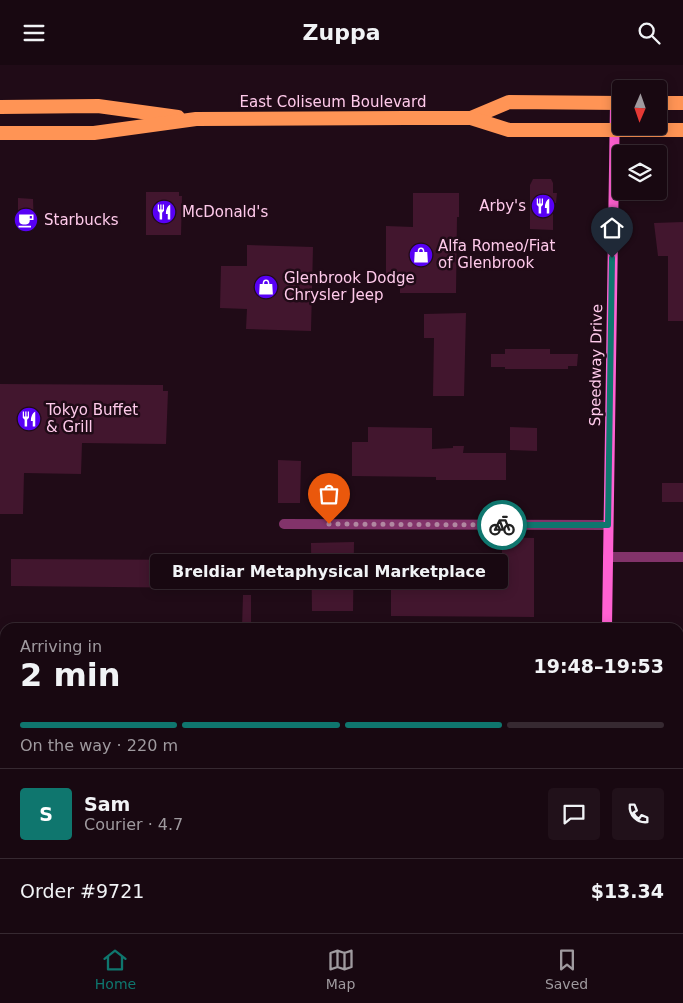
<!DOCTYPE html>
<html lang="en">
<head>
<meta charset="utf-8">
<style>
  body { margin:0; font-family:"DejaVu Sans",sans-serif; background:#21111a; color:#f1f3f6; height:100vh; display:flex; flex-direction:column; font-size:19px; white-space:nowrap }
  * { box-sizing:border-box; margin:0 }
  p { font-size:16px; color:#9f9a9f }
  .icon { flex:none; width:28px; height:28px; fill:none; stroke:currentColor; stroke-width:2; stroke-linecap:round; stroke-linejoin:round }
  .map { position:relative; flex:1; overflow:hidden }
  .drawer { position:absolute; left:0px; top:558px; width:684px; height:311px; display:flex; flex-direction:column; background:#180811; border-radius:15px 15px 0 0; box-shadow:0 2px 12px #0003,0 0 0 1px #362931 }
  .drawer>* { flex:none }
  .needle { width:32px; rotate:182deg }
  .controls { position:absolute; left:612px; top:15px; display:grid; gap:10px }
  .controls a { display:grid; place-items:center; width:55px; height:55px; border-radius:5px; background:#180811; box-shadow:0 2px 12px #0003,0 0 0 1px #362931; font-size:25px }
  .pin { position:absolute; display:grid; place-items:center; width:42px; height:42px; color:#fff; margin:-51px -21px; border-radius:50% 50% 50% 0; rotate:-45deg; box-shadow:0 0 5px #0007 }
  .pin .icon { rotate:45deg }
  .courier { position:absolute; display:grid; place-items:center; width:50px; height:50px; margin:-25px; border:4px solid #0f766e; border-radius:50%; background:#fff; color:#222; box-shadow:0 1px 6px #0007 }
  .bubble { position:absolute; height:35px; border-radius:5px; background:#180811; box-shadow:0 2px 12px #0003,0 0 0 1px #362931; font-size:16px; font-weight:700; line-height:35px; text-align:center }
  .overview em { font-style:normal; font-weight:700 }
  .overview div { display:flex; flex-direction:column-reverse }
  .overview { display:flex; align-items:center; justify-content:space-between; height:85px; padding:0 20px }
  h1 { font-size:32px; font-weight:700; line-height:38px }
  .bar { display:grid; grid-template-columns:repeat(4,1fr); gap:8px 5px; align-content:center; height:60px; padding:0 20px }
  .bar i { height:6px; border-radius:4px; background:#362931 }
  .bar .active { background:#0f766e }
  .bar p { grid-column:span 4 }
  .line { display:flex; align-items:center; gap:12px; padding:0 20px; border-top:1px solid #362931 }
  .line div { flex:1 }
  .round { display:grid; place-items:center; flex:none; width:52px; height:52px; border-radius:5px; background:#21111a }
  header { display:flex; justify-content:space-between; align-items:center; height:65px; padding:0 20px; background:#180811; font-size:22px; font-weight:700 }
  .menu { display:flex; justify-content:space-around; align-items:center; height:70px; border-top:1px solid #362931; background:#180811; font-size:14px; color:#9f9a9f }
  .menu a { display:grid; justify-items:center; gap:2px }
  .menu .active { color:#0f766e }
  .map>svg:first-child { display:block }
</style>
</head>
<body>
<header><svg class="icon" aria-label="menu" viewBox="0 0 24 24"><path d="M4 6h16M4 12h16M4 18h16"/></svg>Zuppa<svg class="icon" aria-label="search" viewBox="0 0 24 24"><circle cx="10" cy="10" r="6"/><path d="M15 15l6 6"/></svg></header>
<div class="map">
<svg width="683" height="868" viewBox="0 0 683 868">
  <rect width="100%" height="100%" fill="#200b17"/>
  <!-- building -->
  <g fill="#42162e">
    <path d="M533,114H551L553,118V128H557L556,138H555V145H553V165L530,164V120Z"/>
    <path d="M146,127H179V131H182L181,170H146Z"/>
    <path d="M413,128H459V152H457L456,228H400V218H386V161L413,162Z"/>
    <path d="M18,133L33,134L34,165H18Z"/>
    <path d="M683,157V256H668V191H658L654,158Z"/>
    <path d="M247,180L313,182L311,266L246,264L247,244L220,243L221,201H247Z"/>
    <path d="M466,248L464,331H433L434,273H424V249Z"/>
    <path d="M505,284H550V289H578L577,301H568V304H505V302H491V289H505Z"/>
    <path d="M0,319L163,320V326H168L166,379L82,378L81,409L24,408L23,449H0Z"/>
    <path d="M368,362L432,363V384L453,383V381H464L463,388H506V415H436V412L352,411V377H368Z"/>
    <path d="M510,362L537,363V386L510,385Z"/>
    <path d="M278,395L301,396L300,438H278Z"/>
    <rect x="662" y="418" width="21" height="19"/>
    <path d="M502,472L534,473V552L391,551V498L424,497V519H444V503H502Z"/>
    <path d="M354,477L353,546H312L311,478Z"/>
    <path d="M11,494L214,495V523L11,521Z"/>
    <path d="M243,530H251V562H242Z"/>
  </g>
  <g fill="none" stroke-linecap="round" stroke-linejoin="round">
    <!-- minor -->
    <g stroke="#82336a" stroke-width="10">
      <path d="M284,459L608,460"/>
      <path d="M608,492H683"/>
      <path d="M679,659H683"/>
      <path d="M349,864V868"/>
      <path d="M122,868V864"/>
    </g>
    <!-- tertiary -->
    <path stroke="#82336a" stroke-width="10" d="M0,750H5"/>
    <!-- secondary -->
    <g stroke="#ff61d2" stroke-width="10">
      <path d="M607,562L615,38"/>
      <path d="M605,864V868"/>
    </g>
    <!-- trunk -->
    <g stroke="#ff9455" stroke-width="14">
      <path d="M659,38H683"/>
      <path d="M0,42L98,41L178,52"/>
      <path d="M471,53L509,37L621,38"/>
      <path d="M0,68H94L196,54L406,53H471L509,65H683"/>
    </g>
  </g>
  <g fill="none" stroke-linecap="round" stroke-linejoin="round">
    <!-- done -->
    <path stroke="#b187a1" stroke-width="5" stroke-dasharray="0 9" d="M329,459L502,460"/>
    <!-- route -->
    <path stroke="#0f766e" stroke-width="6" d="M502,460H608L612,193"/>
  </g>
  <!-- icons -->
  <defs>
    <g id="restaurant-disc" transform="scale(1.25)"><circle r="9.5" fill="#5800f5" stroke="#200b17"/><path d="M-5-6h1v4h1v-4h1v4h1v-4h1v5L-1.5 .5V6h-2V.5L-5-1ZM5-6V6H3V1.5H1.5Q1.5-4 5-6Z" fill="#fff"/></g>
    <g id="cafe-disc" transform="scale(1.25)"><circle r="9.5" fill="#5800f5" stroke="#200b17"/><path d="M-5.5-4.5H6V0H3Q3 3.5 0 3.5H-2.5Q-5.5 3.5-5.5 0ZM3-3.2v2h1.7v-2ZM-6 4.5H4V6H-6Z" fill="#fff"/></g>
    <g id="shop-disc" transform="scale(1.25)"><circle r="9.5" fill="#5800f5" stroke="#200b17"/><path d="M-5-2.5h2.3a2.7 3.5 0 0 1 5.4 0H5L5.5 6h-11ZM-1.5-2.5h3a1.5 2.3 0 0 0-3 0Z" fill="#fff"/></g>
  </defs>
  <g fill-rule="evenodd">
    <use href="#restaurant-disc" x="543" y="141"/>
    <use href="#restaurant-disc" x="164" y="147"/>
    <use href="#cafe-disc" x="26" y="155"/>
    <use href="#shop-disc" x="421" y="190"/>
    <use href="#shop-disc" x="266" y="222"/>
    <use href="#restaurant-disc" x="29" y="354"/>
  </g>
  <g text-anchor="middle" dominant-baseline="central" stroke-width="5" stroke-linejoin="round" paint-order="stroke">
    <!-- street labels -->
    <g font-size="15" fill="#ffcaeb" stroke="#200b17">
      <text x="333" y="37">East Coliseum Boulevard</text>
      <text transform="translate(596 300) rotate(-89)">Speedway Drive</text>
    </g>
    <!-- poi labels -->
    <g font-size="15" fill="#ffcaeb" stroke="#200b17" text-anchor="start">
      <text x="526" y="141" text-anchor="end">Arby's</text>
      <text x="182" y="147">McDonald's</text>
      <text x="44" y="155">Starbucks</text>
      <text x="438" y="181">Alfa Romeo/Fiat<tspan x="438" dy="17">of Glenbrook</tspan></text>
      <text x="284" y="213">Glenbrook Dodge<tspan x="284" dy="17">Chrysler Jeep</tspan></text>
      <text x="46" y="345">Tokyo Buffet<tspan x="46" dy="17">&amp; Grill</tspan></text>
    </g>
  </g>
</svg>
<div class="controls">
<a><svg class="needle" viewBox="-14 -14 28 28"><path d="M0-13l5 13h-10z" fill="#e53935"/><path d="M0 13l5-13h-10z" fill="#9f9a9f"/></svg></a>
<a><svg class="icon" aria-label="layers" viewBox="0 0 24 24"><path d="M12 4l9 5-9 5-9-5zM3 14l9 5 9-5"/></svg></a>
</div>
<div class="pin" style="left:329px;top:459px;background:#ea580c"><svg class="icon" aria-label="bag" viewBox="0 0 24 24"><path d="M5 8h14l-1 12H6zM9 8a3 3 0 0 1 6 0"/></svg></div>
<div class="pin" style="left:612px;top:193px;background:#1f2937"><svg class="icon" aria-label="home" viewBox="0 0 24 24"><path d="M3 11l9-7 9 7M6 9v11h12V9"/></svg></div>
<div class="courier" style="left:502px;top:460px"><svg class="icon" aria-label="bike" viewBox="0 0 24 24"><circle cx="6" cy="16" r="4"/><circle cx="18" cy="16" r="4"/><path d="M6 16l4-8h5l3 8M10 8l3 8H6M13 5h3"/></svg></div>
<div class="bubble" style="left:150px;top:489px;width:358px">Breldiar Metaphysical Marketplace</div>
<section class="drawer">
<div class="overview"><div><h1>2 min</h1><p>Arriving in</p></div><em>19:48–19:53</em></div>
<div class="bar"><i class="active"></i><i class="active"></i><i class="active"></i><i></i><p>On the way · 220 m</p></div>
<div class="line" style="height:90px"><b class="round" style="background:#0f766e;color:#fff">S</b><div><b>Sam</b><p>Courier · 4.7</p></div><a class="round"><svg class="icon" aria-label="chat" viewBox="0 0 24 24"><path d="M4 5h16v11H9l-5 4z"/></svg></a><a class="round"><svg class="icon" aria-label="phone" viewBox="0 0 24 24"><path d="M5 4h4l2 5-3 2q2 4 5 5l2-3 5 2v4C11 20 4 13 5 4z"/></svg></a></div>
<div class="line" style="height:65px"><div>Order #9721</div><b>$13.34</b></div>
</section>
</div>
<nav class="menu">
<a class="active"><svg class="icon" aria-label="home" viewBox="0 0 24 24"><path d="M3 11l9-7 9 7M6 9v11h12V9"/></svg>Home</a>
<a><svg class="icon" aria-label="map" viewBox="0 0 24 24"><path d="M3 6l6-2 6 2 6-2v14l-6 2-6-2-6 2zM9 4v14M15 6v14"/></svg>Map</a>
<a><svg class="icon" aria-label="saved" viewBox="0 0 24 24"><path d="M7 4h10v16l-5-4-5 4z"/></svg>Saved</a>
</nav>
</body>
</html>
